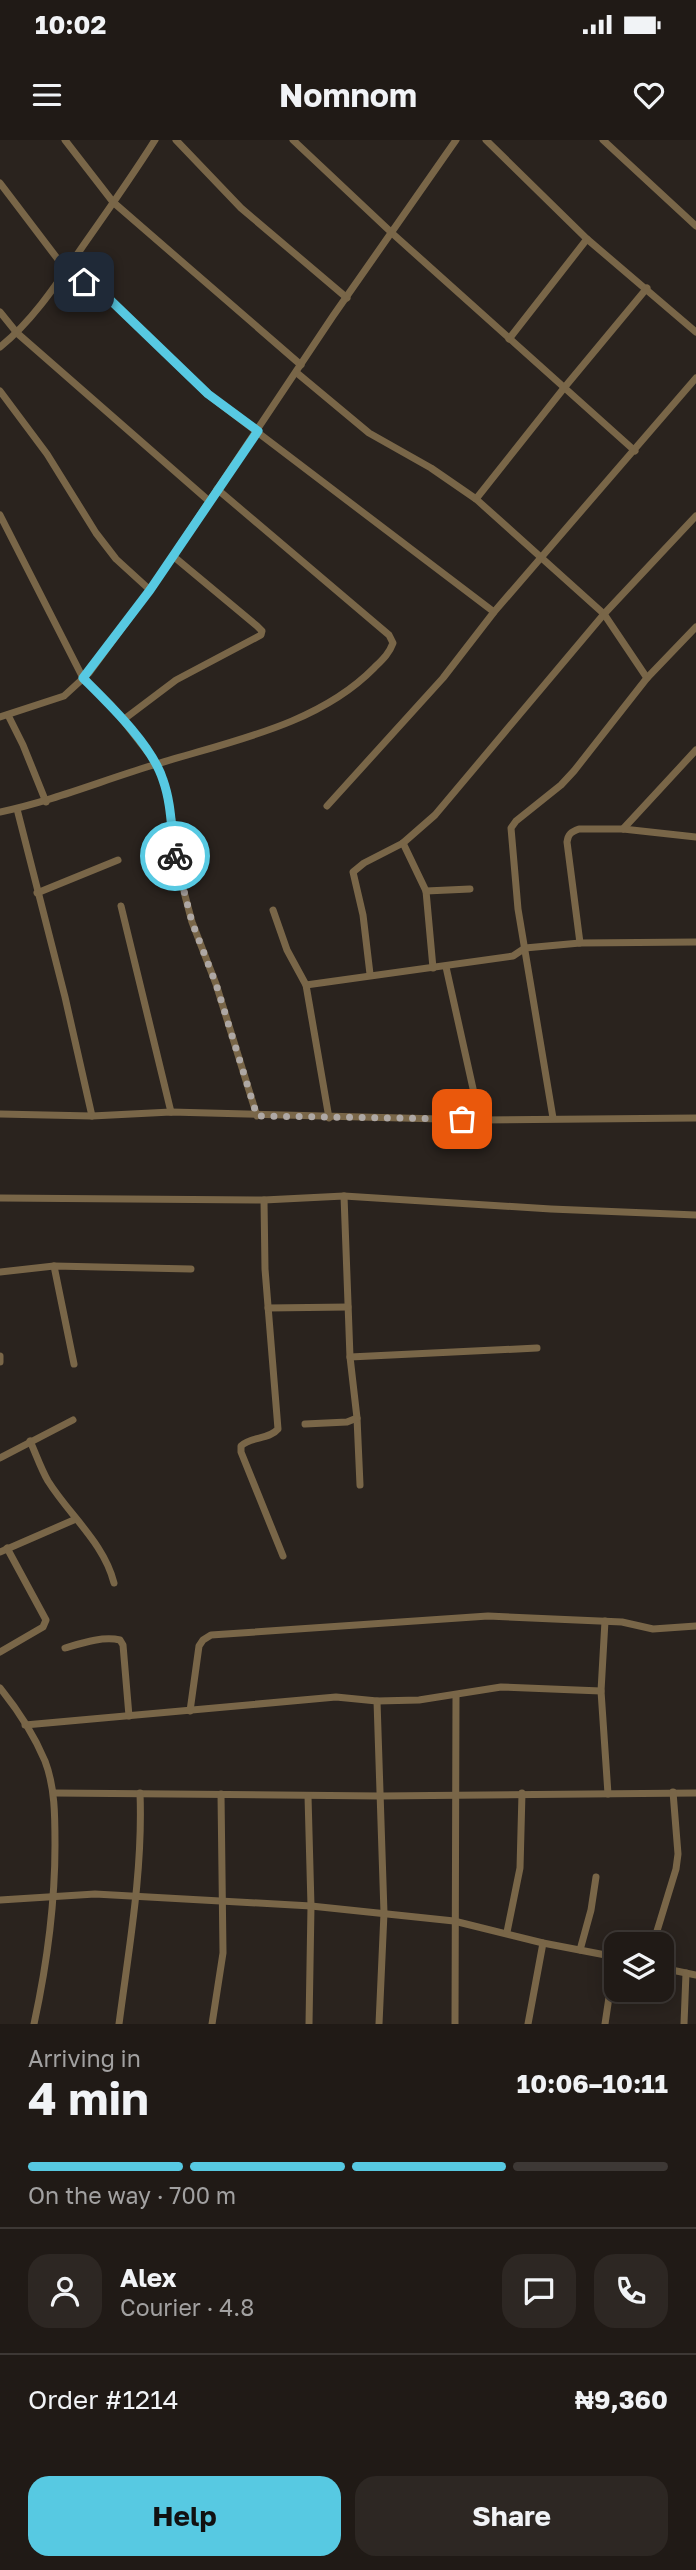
<!DOCTYPE html>
<html lang="en">
<head>
<meta charset="utf-8">
<style>
  body { margin:0; font-family:"Golos Text",sans-serif; background:#2d2723; color:#f1f3f6; height:100vh; display:flex; flex-direction:column; font-size:26px; white-space:nowrap }
  * { box-sizing:border-box; margin:0 }
  p { font-size:23px; color:#a2a1a1 }
  .icon { flex:none; width:38px; height:38px; fill:none; stroke:currentColor; stroke-width:2; stroke-linecap:round; stroke-linejoin:round }
  .map { position:relative; height:1884px; overflow:hidden }
  .drawer { display:flex; flex-direction:column; background:#201a16; flex:1 }
  .drawer>* { flex:none }
  .controls { position:absolute; left:604px; top:1792px; display:grid; gap:14px }
  .controls a { display:grid; place-items:center; width:70px; height:70px; border-radius:14px; background:#201a16; box-shadow:0 4px 18px #0003,0 0 0 2px #3d3835; font-size:35px }
  .pin { position:absolute; display:grid; place-items:center; width:60px; height:60px; color:#fff; margin:-30px; border-radius:14px; box-shadow:0 4px 10px #0006 }
  .courier { position:absolute; display:grid; place-items:center; width:70px; height:70px; margin:-35px; border:5px solid #57c9e2; border-radius:50%; background:#fff; color:#222; box-shadow:0 2px 9px #0007 }
  .summary em { font-style:normal; font-weight:700 }
  .summary div { display:flex; flex-direction:column-reverse }
  .summary { display:flex; align-items:center; justify-content:space-between; height:119px; padding:0 28px }
  h1 { font-size:46px; font-weight:700; line-height:52px }
  .bar { display:grid; grid-template-columns:repeat(4,1fr); gap:10px 7px; align-content:center; height:84px; padding:0 28px }
  .bar i { height:9px; border-radius:5px; background:#3d3835 }
  .bar .current { background:#57c9e2 }
  .bar p { grid-column:span 4 }
  .line { display:flex; align-items:center; gap:18px; padding:0 28px; border-top:2px solid #3d3835 }
  .line div { flex:1 }
  .round { display:grid; place-items:center; flex:none; width:74px; height:74px; border-radius:21px; background:#2d2723 }
  .cta { display:flex; gap:14px; margin-top:auto; padding:14px 28px }
  .cta a { flex:1; height:80px; border-radius:21px; background:#57c9e2; color:#111; font-size:28px; font-weight:700; line-height:80px; text-align:center }
  .cta a+a { background:#2d2723; color:#f1f3f6 }
  .status { display:flex; justify-content:space-between; align-items:center; height:49px; padding:0 35px; background:#201a16; direction:ltr }
  .status svg { height:19px; fill:currentColor }
  header { display:flex; justify-content:space-between; align-items:center; height:91px; padding:0 28px; background:#201a16; font-size:32px; font-weight:700 }
  .map>svg:first-child { display:block }
</style>
</head>
<body>
<div class="status"><b>10:02</b><svg viewBox="0 0 49 12"><path d="M0 12V9h3v3zM5 12V6h3v6zM10 12V3h3v9zM15 12V0h3v12zM26 1h20v11H26zM47 4h2v5h-2z"/></svg></div>
<header><svg class="icon" aria-label="menu" viewBox="0 0 24 24"><path d="M4 6h16M4 12h16M4 18h16"/></svg>Nomnom<svg class="icon" aria-label="heart" viewBox="0 0 24 24"><path d="M12 20l-8-8c-3-5 5-10 8-4 3-6 11-1 8 4z"/></svg></header>
<div class="map">
<svg width="696" height="1884" viewBox="0 0 696 1884">
  <rect width="100%" height="100%" fill="#2a231e"/>
  <g fill="none" stroke-linecap="round" stroke-linejoin="round">
    <!-- minor -->
    <g stroke="#796648" stroke-width="7">
      <path d="M65,0L113,62L301,225"/>
      <path d="M176,0L241,68L347,158"/>
      <path d="M293,0L393,94L635,311"/>
      <path d="M486,0L587,99L696,192"/>
      <path d="M603,0L696,86"/>
      <path d="M0,43L66,130L103,153L207,254L494,472"/>
      <path d="M0,172L17,193L209,361"/>
      <path d="M509,199L587,99"/>
      <path d="M0,207C34,180 60,139 85,103C109,69 133,35 155,0"/>
      <path d="M297,233L369,293L431,328L476,359L604,474L647,538"/>
      <path d="M0,251L47,314L96,393L116,419L150,450"/>
      <path d="M476,359L564,248L647,148"/>
      <path d="M0,375L83,538L111,565L157,624L164,642L172,680L174,714L192,782L216,844L257,976"/>
      <path d="M8,575L23,605L46,662"/>
      <path d="M0,577L64,556L89,533L150,450L333,176L456,0"/>
      <path d="M123,580L176,540L261,495L262,491L257,486L173,416"/>
      <path d="M327,666L443,538L494,472L696,238"/>
      <path d="M17,669L65,857L92,976"/>
      <path d="M0,672C56,660 103,640 157,624C231,601 318,585 374,528C382,520 389,514 393,503L389,495L217,349"/>
      <path d="M623,689L696,610"/>
      <path d="M403,703L426,751L433,828"/>
      <path d="M426,751L470,749"/>
      <path d="M37,753L118,720"/>
      <path d="M121,766L171,972"/>
      <path d="M273,770L287,810L306,845L329,978"/>
      <path d="M580,803L567,702C568,694 571,692 579,689H623L696,697"/>
      <path d="M446,827L480,980"/>
      <path d="M370,834L363,775L353,732L364,723L403,703L435,675L604,474L696,376"/>
      <path d="M306,845L513,816L525,808L580,803L696,802"/>
      <path d="M0,974L92,976L171,972L480,980L696,978"/>
      <path d="M553,978L518,769L511,688L516,681L561,645L574,631L647,538L696,487"/>
      <path d="M344,1056L350,1217L357,1278L360,1345"/>
      <path d="M0,1058L264,1060L344,1056L551,1069L696,1075"/>
      <path d="M264,1060L265,1129L278,1289C269,1300 251,1296 241,1306V1312L283,1416"/>
      <path d="M54,1126L74,1224"/>
      <path d="M0,1132L54,1126L191,1129"/>
      <path d="M268,1168L348,1167"/>
      <path d="M0,1216V1222"/>
      <path d="M350,1217L537,1208"/>
      <path d="M305,1284L347,1282L357,1278"/>
      <path d="M30,1301C36,1314 41,1329 48,1341C70,1376 104,1403 114,1443"/>
      <path d="M0,1318L73,1280"/>
      <path d="M0,1412L76,1379"/>
      <path d="M605,1481L601,1551L608,1654"/>
      <path d="M65,1508C82,1503 103,1496 120,1500L123,1505L129,1576"/>
      <path d="M0,1512L43,1487L46,1480L7,1408"/>
      <path d="M0,1548C17,1569 34,1595 45,1621C55,1647 55,1676 55,1705C55,1766 47,1824 34,1884"/>
      <path d="M377,1561L384,1773L379,1884"/>
      <path d="M190,1571L199,1506L203,1500L211,1495L488,1476L622,1482L653,1489L696,1486"/>
      <path d="M25,1585L336,1557L377,1561L419,1560L501,1547L601,1551"/>
      <path d="M54,1653L380,1656L696,1653"/>
      <path d="M308,1656L311,1766L309,1884"/>
      <path d="M0,1760L95,1754L311,1766L454,1781L543,1803L616,1817"/>
      <path d="M507,1792L520,1728L522,1653"/>
      <path d="M653,1804L676,1729L678,1714L673,1652"/>
      <path d="M580,1810L591,1770L596,1737"/>
      <path d="M662,1828L696,1835"/>
      <path d="M119,1884C129,1807 143,1731 140,1653"/>
      <path d="M212,1884L223,1813L221,1654"/>
      <path d="M455,1884L456,1555"/>
      <path d="M528,1884L543,1803"/>
      <path d="M605,1884L615,1817"/>
      <path d="M684,1884L686,1833"/>
    </g>
  </g>
  <g fill="none" stroke-linecap="round" stroke-linejoin="round">
    <!-- done -->
    <path stroke="#aea8a5" stroke-width="7" stroke-dasharray="0 12.6" d="M175,716L192,782L216,844L257,976L462,979"/>
    <!-- route -->
    <path stroke="#57c9e2" stroke-width="9" d="M84,142L103,153L208,254L258,291L150,450L83,538C109,564 152,605 163,640C172,665 171,691 175,716"/>
  </g>
</svg>
<div class="controls">
<a><svg class="icon" aria-label="layers" viewBox="0 0 24 24"><path d="M12 4l9 5-9 5-9-5zM3 14l9 5 9-5"/></svg></a>
</div>
<div class="pin" style="left:462px;top:979px;background:#ea580c"><svg class="icon" aria-label="bag" viewBox="0 0 24 24"><path d="M5 8h14l-1 12H6zM9 8a3 3 0 0 1 6 0"/></svg></div>
<div class="pin" style="left:84px;top:142px;background:#1f2937"><svg class="icon" aria-label="home" viewBox="0 0 24 24"><path d="M3 11l9-7 9 7M6 9v11h12V9"/></svg></div>
<div class="courier" style="left:175px;top:716px"><svg class="icon" aria-label="bike" viewBox="0 0 24 24"><circle cx="6" cy="16" r="4"/><circle cx="18" cy="16" r="4"/><path d="M6 16l4-8h5l3 8M10 8l3 8H6M13 5h3"/></svg></div>
</div>
<section class="drawer">
<div class="summary"><div><h1>4 min</h1><p>Arriving in</p></div><em>10:06–10:11</em></div>
<div class="bar"><i class="current"></i><i class="current"></i><i class="current"></i><i></i><p>On the way · 700 m</p></div>
<div class="line" style="height:126px"><a class="round"><svg class="icon" aria-label="person" viewBox="0 0 24 24"><circle cx="12" cy="8" r="4"/><path d="M4 21q1-7 8-7t8 7"/></svg></a><div><b>Alex</b><p>Courier · 4.8</p></div><a class="round"><svg class="icon" aria-label="chat" viewBox="0 0 24 24"><path d="M4 5h16v11H9l-5 4z"/></svg></a><a class="round"><svg class="icon" aria-label="phone" viewBox="0 0 24 24"><path d="M5 4h4l2 5-3 2q2 4 5 5l2-3 5 2v4C11 20 4 13 5 4z"/></svg></a></div>
<div class="line" style="height:91px"><div>Order #1214</div><b>₦9,360</b></div>
<div class="cta"><a>Help</a><a>Share</a></div>
</section>
</body>
</html>
